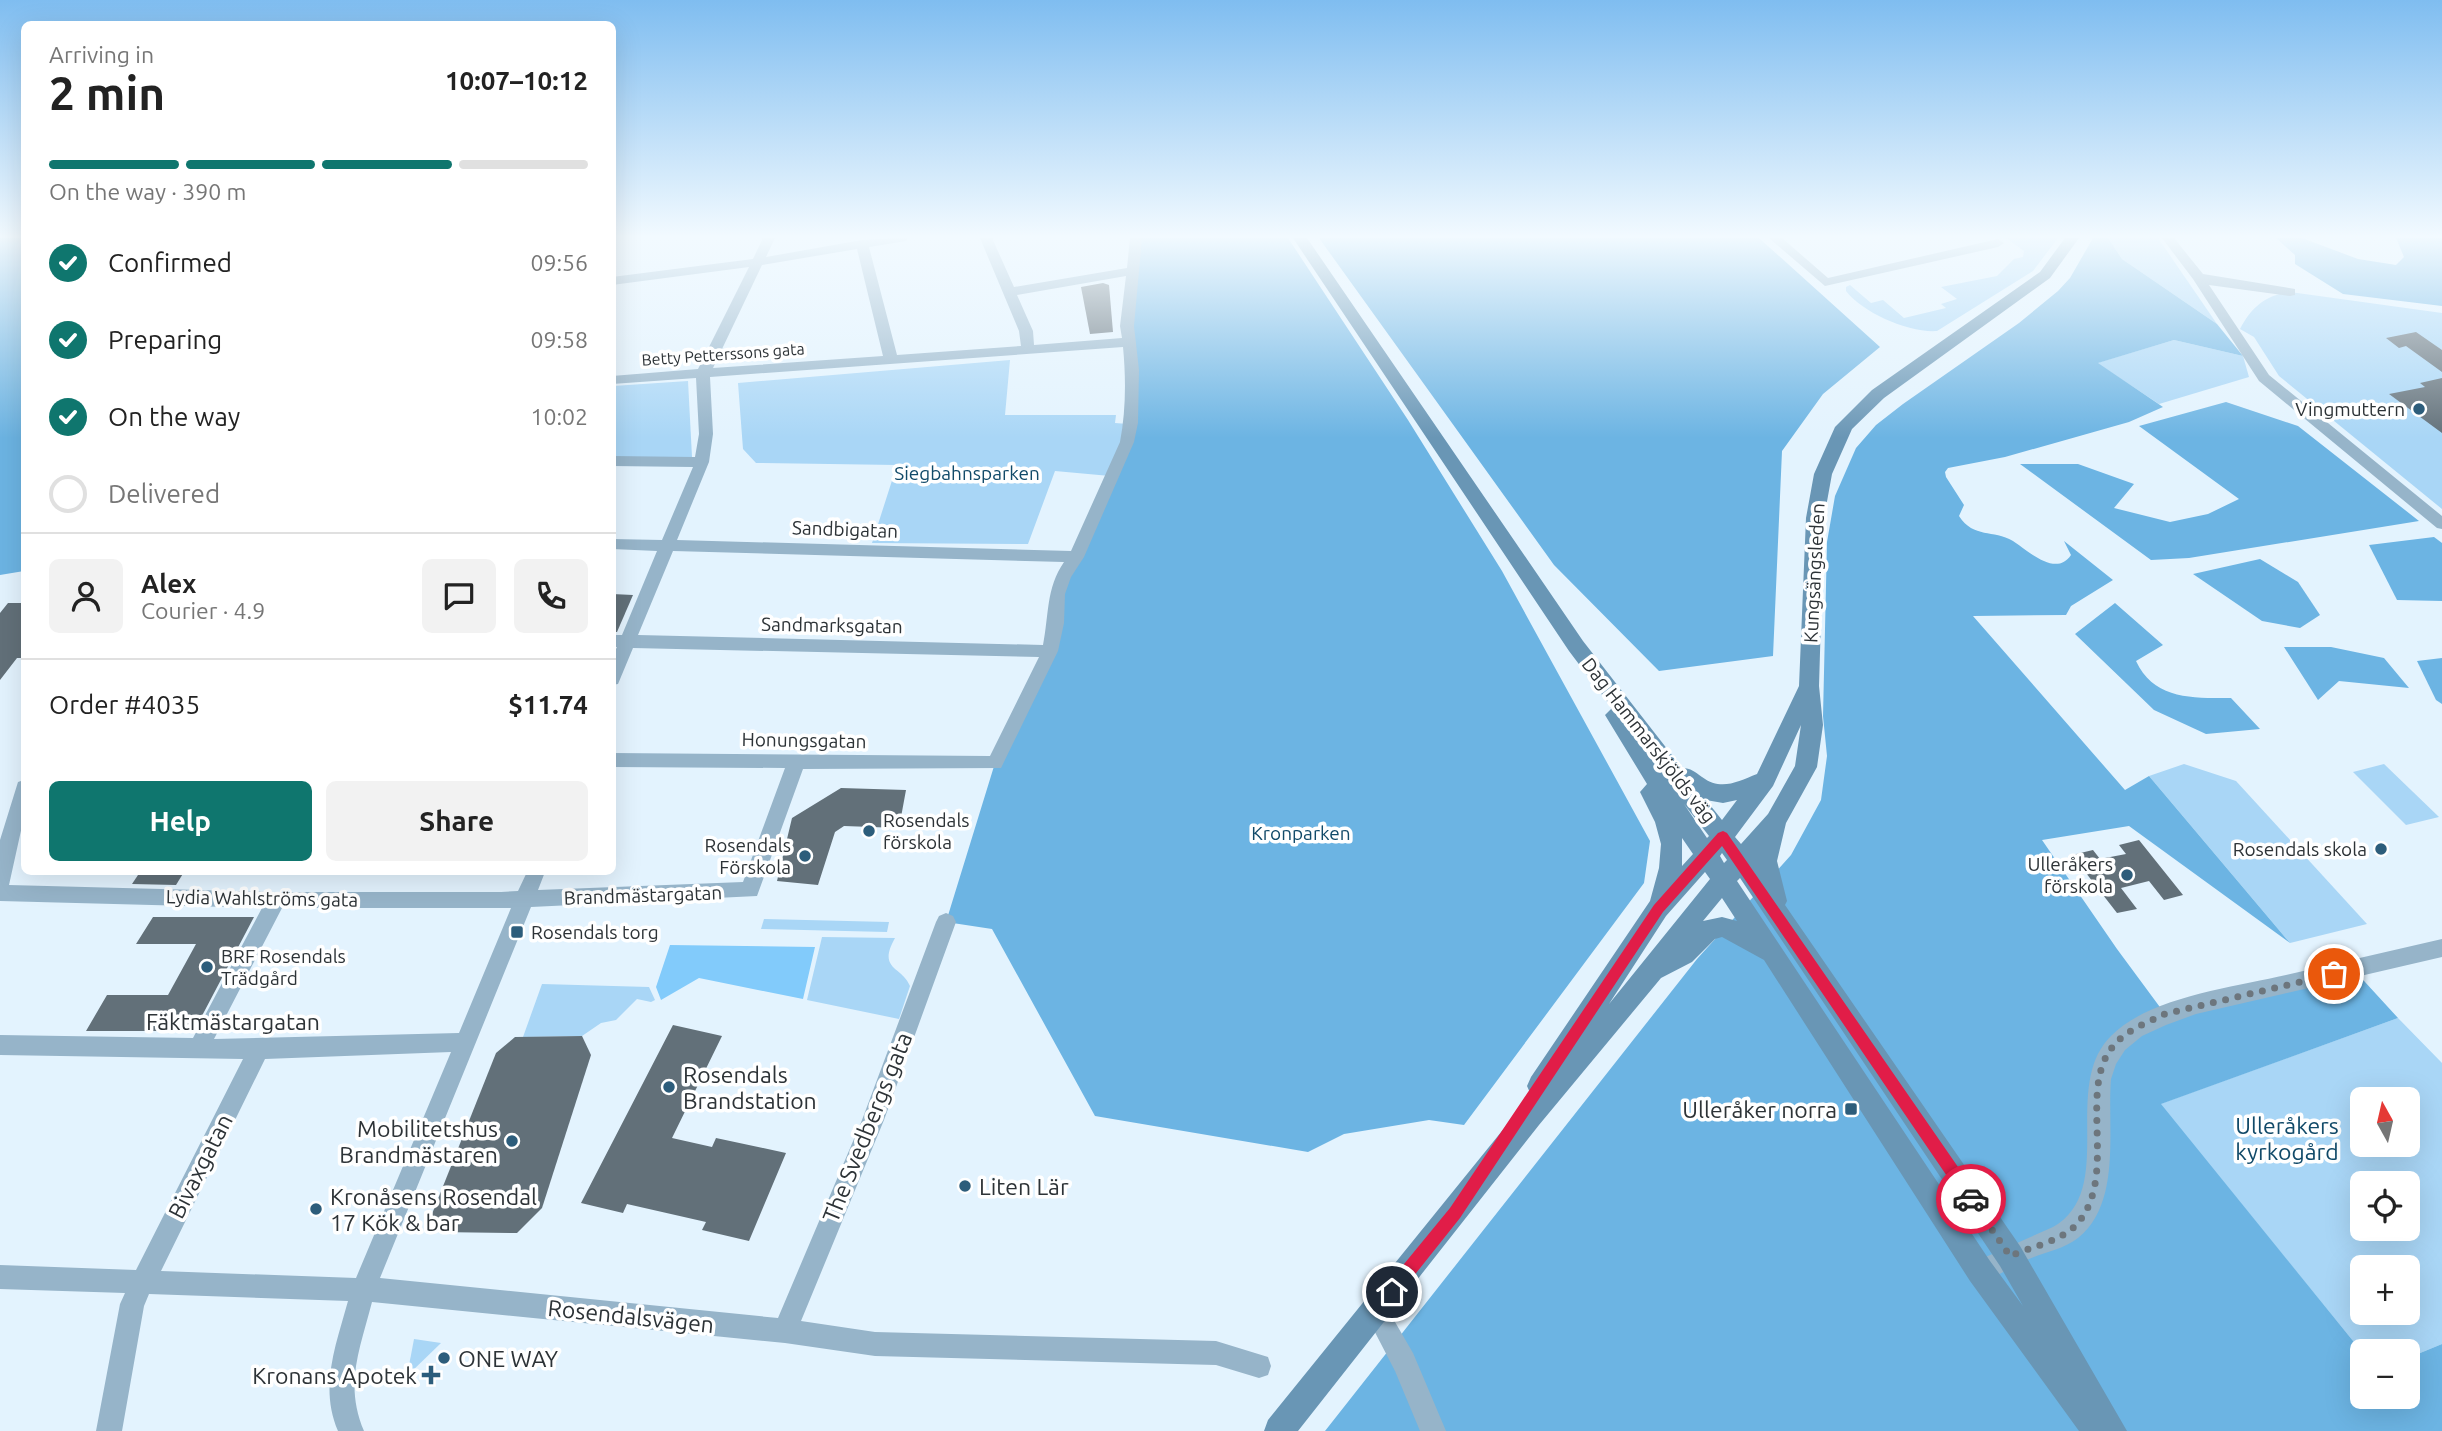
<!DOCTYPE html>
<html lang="en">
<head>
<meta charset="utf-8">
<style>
  body { margin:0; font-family:Ubuntu,sans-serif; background:#f2f2f2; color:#222; height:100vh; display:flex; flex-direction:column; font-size:26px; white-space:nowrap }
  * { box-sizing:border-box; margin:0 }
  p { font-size:23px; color:#767676 }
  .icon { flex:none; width:38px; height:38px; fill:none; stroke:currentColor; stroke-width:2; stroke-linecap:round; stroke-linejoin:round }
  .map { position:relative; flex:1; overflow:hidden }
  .sheet { position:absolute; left:21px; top:21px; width:595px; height:854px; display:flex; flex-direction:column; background:#fff; border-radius:10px; box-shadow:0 7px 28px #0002 }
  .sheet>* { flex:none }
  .needle { width:46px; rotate:352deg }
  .tools { position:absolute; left:2350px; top:1087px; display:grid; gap:14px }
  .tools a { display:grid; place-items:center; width:70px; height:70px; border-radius:10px; background:#fff; box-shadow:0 7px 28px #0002; font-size:35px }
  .pin { position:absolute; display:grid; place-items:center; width:60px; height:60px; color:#fff; margin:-30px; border:4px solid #fff; border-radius:50%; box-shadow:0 2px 7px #0007 }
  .courier { position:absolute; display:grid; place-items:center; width:70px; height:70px; margin:-35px; border:5px solid #e11d48; border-radius:50%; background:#fff; color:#222; box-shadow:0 2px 9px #0007 }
  .headline em { font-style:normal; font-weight:700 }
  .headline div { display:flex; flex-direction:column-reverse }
  .headline { display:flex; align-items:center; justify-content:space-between; height:119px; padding:0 28px }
  h1 { font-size:46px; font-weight:700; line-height:52px }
  .bar { display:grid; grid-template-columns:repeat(4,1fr); gap:10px 7px; align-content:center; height:84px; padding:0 28px }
  .bar i { height:9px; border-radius:5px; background:#e0e0e0 }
  .bar .on { background:#0f766e }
  .bar p { grid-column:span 4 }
  .line { display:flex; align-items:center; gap:18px; padding:0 28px; border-top:2px solid #e0e0e0 }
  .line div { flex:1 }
  .round { display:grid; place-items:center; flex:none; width:74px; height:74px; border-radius:10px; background:#f2f2f2 }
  ol { padding:0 28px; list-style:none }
  li { display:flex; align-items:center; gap:21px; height:77px }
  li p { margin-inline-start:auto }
  li .icon { padding:7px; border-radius:50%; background:#0f766e; color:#fff; stroke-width:4 }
  li:last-child { color:#767676 }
  li i { width:38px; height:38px; border:4px solid #e0e0e0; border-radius:50% }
  .action { display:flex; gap:14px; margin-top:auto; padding:14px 28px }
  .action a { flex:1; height:80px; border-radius:10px; background:#0f766e; color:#fff; font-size:28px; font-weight:700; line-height:80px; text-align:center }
  .action a+a { background:#f2f2f2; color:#222 }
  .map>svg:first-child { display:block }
</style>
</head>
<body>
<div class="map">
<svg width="2442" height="1431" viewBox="0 0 2442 1431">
  <rect width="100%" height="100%" fill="#e3f3fe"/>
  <!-- green -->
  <g fill="#a9d6f6" fill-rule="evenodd">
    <path d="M2006,238H2058L2033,271L1937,331C1909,333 1863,313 1846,291V287L1850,285L1871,303L1883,300L1904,318L1946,308L1941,304L1957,299L1941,287L1997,276L2014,259L2023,257L2024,251Z"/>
    <path d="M2108,238H2158L2217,324L2122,259Z"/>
    <path d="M2290,292L2442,313V509L2279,376L2254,337L2240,329C2251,308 2265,295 2290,292Z"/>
    <path d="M2174,340L2243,356L2249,377L2159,404L2097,363Z"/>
    <path d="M1010,360L1005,415H1116L1115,423L1128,424L1110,476L1055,471L1028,544L872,543L897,465L756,463L743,449L738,383Z"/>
    <path d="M688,381L692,457L613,458V386Z"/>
    <path d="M2184,764L2236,781L2367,924L2290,943L2149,776Z"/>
    <path d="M2384,764L2439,817L2406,825L2353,772Z"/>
    <path d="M764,919L889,922L887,932L761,929Z"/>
    <path d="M822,937L895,938C877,970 902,966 910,986L899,1019L807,1000Z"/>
    <path d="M542,984L649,987L655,1000L651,1002L637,999L616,1020L601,1023L582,1036L523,1037Z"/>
    <path d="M2398,1018L2442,1063V1344L2408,1358V1351L2362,1352L2160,1104ZM2362,1099H2408V1144H2362ZM2362,1183H2408V1228H2362ZM2362,1267H2408V1312H2362Z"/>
    <path d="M414,1339L441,1343L407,1376Z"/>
  </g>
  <!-- forest -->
  <g fill="#6cb4e3">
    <path d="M0,238H24V571L0,575Z"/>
    <path d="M1138,238H1288L1408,420L1502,571L1650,841L1644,883L1464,1125L1429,1120L1344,1134L1308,1152L1095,1116L992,929L946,922L995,763L1050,651L1057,594L1127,442L1130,326Z"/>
    <path d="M1319,238H1759L1880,347L1823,394L1782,451L1773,656L1659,671L1554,565Z"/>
    <path d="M2093,238H2108L2122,259L2217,324L2243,356L2174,340L2098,363L2163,407L2129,422L2005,457L1948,468L1945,472L1946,477L1964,505L1959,516C1974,539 1993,529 2013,541C2027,550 2056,578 2071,555L2064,541L2113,580L2071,606L2066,615L1973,616L2125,790L2149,776L2290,943L2129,826L2042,840L2117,949L2165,1014L2354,970L2398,1018L2161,1104L2362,1352V1396H2408V1358L2442,1344V1431H1325L1697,959L1791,855L1821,800L1827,756L1823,716L1827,542L1835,496L1856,448L1876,425L1903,404L2019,323L2058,291L2070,278Z"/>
    <path d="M2276,238H2302L2358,259L2396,265L2404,257L2396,238H2442V306L2343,294L2295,264V255Z"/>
    <path d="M2226,402L2298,426L2419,521L2189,558L2151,560L2020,464H2078L2134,484L2114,508L2170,522L2208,514L2239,499L2139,426Z"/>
    <path d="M2434,537L2442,543V601L2397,600L2369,545Z"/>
    <path d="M2260,559L2298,582L2320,615L2300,628L2262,621L2193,574Z"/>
    <path d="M2115,603L2163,645L2136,661C2154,700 2193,698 2231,698L2260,729L2206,734L2154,710L2075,634Z"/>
    <path d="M2284,647H2331L2384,658L2409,688L2339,681L2318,700Z"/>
    <path d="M2442,658V704L2436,700L2417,661Z"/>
  </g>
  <!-- water -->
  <path fill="#82cbfb" d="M670,945L815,947L803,999L699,978L661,1000L656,987Z"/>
  <!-- building -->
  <g fill="#627079">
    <path d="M1103,283L1109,285L1113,332L1090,334L1081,287Z"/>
    <path d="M2416,332L2442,350V372L2406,346L2399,348L2386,338Z"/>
    <path d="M2442,378V433L2389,394L2425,387L2420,383Z"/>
    <path d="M612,594L633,595L617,632H612Z"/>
    <path d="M8,603H24V658H17L0,680V613Z"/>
    <path d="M841,788L906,790L899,828L844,826L835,832L818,885L777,881L792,818Z"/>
    <path d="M2139,840L2183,895L2164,900L2149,881L2121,888L2137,909L2117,913L2072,855L2093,850L2100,859L2126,854L2119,845Z"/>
    <path d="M140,872H184L176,885L132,884Z"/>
    <path d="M153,917H254L194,1031H86L107,995H168L196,944H136Z"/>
    <path d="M673,1025L722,1036L672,1138L712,1147L716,1138L786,1153L749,1241L702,1230L706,1222L627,1204L623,1213L581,1203Z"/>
    <path d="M582,1036L591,1055L542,1208L517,1233L437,1232L432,1214L496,1053L515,1037Z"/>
  </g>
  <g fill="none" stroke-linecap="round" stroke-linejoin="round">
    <!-- minor -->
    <g fill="#96b4c9" fill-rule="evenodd">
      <path d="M763,238H775L766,257L862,240L908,238L906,241L869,247L897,355L1021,346L1019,331L980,238H992L1014,287L1127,268L1130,238H1142L1134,326L1139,370L1138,423L1134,442L1084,557L1071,577L1065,594L1064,623L1058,651L1001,768L803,769L757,896L531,907L380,1278L778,1318L862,1120L936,922L939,916L946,913L953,916L956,922L884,1120L801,1321L875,1332L1216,1341L1268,1357L1271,1366L1268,1375L1259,1378L1216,1365L875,1356L785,1343L372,1302C360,1349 344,1384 364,1431H338C319,1387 336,1345 348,1301L149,1294L144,1306L122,1431H96L120,1304L125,1293L0,1289V1265L136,1270L243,1059L0,1055V1035L193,1038L262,908L0,901V840L18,782L24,780V817L9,885L276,892H501L518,891L527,872H545L538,890L743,882L785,768L612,767V753L990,756L1039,657L633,648L618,684L612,685V657L617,647H612V635H622L657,551L612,549V539L662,540L693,467L612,466V456L695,457L699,434L696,378L612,384V376L698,369L749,267L612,285V277L753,259ZM857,249L883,356L713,368L762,265ZM1126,276L1120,326L1122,338L1034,345L1033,331L1017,295ZM1123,347C1126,378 1126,411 1120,442L1071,551L677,540L709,462L713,434L710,377ZM673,551L1064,562C1046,588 1049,615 1043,645L638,635ZM282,908H511L459,1033L214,1039ZM451,1052L356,1278L161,1271L265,1059Z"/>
      <path d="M1769,238H1782L1828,278L1998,239L2004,243L1998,247L1825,286Z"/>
      <path d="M2162,238H2174L2203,274L2295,289V295L2290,296L2209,285L2269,375L2442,516V529L2437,528L2259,381L2193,279Z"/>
      <path d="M2442,939V957L2196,1014L2166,1025L2142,1036L2125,1050L2116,1064L2111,1079C2107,1128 2122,1203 2078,1238C2064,1249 2045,1252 2029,1259C2012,1267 1997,1276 1980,1283L1972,1279L1968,1271L1972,1263L2053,1227C2118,1190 2060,1086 2111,1036C2149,997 2234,987 2286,975C2338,963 2390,951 2442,939Z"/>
      <path d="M1376,1299L1384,1303L1413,1353L1446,1431H1420L1395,1371L1364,1311L1368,1303Z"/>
    </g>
    <!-- secondary -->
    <path fill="#6996b5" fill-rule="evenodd" d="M1293,238H1307L1583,641L1682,768C1691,768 1695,772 1702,777C1721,791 1737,782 1757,774L1799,686L1806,518L1814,474L1835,427L1872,390L2040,272L2065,238H2079L2050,278L1884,398L1852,429L1832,474L1824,518L1819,686L1823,725L1817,767L1786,823L1777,861L1787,901L1785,905L2020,1246L2127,1431H2079L1970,1281L1764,960L1722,937L1715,939L1692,962L1661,978L1539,1125L1298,1431H1264L1268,1420L1531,1095L1527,1086L1531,1077L1650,901L1659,868L1661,844L1655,822L1640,792L1647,784L1605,715L1612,708L1569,651ZM1801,725L1795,766L1768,814L1741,844L1735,837L1773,786ZM1706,800L1723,803L1737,800L1722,820ZM1684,804L1709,836L1707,838ZM1682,838L1693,854L1682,866ZM1722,853L1727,860L1724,863L1720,856ZM1705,872L1710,879L1609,1004L1666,916ZM1740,878L2000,1266L2023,1306L1990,1261L1737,881ZM1722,898L1737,921L1722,917L1703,921Z"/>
  </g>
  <!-- sky -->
  <linearGradient id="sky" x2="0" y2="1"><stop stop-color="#7fbdf0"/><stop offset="0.54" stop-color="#f2faff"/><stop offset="1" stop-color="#f2faff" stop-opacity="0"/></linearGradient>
  <rect width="2442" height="438" fill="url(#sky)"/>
  <!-- route -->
  <path fill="#e11d48" d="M1723,831L1727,833L1976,1193L1978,1199L1976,1204L1971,1206L1966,1204L1722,846L1663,912L1460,1218L1397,1297L1392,1299L1386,1297L1384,1292L1386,1286L1450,1208L1654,905L1718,833Z"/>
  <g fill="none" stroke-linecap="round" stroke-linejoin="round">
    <!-- done -->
    <path stroke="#6d767d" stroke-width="7" stroke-dasharray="0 12.6" d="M1971,1199L2010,1256C2031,1247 2062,1241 2077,1224C2120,1175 2075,1087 2115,1044C2127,1030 2148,1022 2165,1014L2334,974"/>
  </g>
  <!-- markers -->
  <g fill="#2d5d7b" stroke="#fff" stroke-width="2.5">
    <circle cx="2419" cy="409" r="7"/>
    <circle cx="869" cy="831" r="7"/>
    <circle cx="2381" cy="849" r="7"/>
    <circle cx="805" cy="856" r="7"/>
    <circle cx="2127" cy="875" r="7"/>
    <rect x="510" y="925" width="14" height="14" rx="3.5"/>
    <circle cx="207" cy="967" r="7"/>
    <circle cx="669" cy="1087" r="7"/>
    <rect x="1844" y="1102" width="14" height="14" rx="3.5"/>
    <circle cx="512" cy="1141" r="7"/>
    <circle cx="965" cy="1186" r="7"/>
    <circle cx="316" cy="1209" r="7"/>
    <circle cx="444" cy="1358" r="7"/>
    <path d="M427.5 1364.5h7v7h7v7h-7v7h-7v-7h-7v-7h7z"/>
  </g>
  <g text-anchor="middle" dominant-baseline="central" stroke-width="7" stroke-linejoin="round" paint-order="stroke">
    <!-- far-street labels -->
    <g font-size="16" fill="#2d3337" stroke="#fff">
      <text transform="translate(723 354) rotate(-4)">Betty Petterssons gata</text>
    </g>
    <!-- poi labels -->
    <g font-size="19" fill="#2d3337" stroke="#fff" text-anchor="end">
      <text x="2405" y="409">Vingmuttern</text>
      <text x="883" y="820" text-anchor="start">Rosendals<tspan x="883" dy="22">förskola</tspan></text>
      <text x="791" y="845">Rosendals<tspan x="791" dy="22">Förskola</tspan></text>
      <text x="2367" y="849">Rosendals skola</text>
      <text x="2113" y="864">Ulleråkers<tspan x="2113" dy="22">förskola</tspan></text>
      <text x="531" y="932" text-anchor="start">Rosendals torg</text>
      <text x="221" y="956" text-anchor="start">BRF Rosendals<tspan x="221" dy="22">Trädgård</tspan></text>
    </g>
    <!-- park labels -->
    <g font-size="19" fill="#114a69" stroke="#fff">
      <text x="967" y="473">Siegbahnsparken</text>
      <text x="1301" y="833">Kronparken</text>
    </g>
    <!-- street labels -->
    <g font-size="19" fill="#2d3337" stroke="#fff">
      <text transform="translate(845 529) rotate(2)">Sandbigatan</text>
      <text transform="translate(1814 573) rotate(-87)">Kungsängsleden</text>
      <text transform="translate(832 625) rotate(1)">Sandmarksgatan</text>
      <text transform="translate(804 740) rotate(1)">Honungsgatan</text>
      <text transform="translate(1649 740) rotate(52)">Dag Hammarskjölds väg</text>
      <text transform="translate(643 895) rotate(-2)">Brandmästargatan</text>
      <text transform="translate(262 898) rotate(1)">Lydia Wahlströms gata</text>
    </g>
    <!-- near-street labels -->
    <g font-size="23" fill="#2d3337" stroke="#fff">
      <text x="233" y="1021">Fäktmästargatan</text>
      <text transform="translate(867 1127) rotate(-68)">The Svedbergs gata</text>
      <text transform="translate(200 1166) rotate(-63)">Bivaxgatan</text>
      <text transform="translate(631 1316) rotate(6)">Rosendalsvägen</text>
    </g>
    <!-- near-poi labels -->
    <g font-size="23" fill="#2d3337" stroke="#fff" text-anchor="start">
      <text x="683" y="1074">Rosendals<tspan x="683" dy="26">Brandstation</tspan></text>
      <text x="1837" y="1109" text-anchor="end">Ulleråker norra</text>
      <text x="498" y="1128" text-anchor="end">Mobilitetshus<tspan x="498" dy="26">Brandmästaren</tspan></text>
      <text x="979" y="1186">Liten Lär</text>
      <text x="330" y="1196">Kronåsens Rosendal<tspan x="330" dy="26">17 Kök &amp; bar</tspan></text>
      <text x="458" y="1358">ONE WAY</text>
      <text x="417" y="1375" text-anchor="end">Kronans Apotek</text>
    </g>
    <!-- near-park labels -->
    <g font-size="23" fill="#114a69" stroke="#fff">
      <text x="2287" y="1125">Ulleråkers<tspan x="2287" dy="26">kyrkogård</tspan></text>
    </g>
  </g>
</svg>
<div class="tools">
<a><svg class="needle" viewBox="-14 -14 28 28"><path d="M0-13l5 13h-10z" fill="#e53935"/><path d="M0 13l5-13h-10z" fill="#767676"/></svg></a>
<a><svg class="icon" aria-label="locate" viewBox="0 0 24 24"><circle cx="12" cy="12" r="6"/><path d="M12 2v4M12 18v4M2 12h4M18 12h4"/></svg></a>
<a>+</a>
<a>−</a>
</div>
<div class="pin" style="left:2334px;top:974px;background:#ea580c"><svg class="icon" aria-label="bag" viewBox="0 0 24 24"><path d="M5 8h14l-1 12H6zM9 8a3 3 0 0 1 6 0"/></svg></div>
<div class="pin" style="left:1392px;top:1292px;background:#1f2937"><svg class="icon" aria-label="home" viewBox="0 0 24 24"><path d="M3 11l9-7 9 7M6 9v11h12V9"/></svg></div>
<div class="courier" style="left:1971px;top:1199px"><svg class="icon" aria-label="car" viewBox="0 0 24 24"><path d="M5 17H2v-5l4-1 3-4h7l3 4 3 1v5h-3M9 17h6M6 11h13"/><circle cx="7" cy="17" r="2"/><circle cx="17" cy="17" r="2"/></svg></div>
<section class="sheet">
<div class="headline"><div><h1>2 min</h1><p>Arriving in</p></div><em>10:07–10:12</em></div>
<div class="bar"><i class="on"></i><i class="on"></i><i class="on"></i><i></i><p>On the way · 390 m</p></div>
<ol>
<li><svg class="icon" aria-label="check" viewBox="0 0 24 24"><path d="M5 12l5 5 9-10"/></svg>Confirmed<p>09:56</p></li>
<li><svg class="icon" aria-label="check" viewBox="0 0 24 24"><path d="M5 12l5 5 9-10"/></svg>Preparing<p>09:58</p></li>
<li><svg class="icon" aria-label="check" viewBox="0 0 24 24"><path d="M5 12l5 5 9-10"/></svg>On the way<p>10:02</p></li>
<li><i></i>Delivered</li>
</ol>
<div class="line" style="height:126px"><a class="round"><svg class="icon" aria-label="person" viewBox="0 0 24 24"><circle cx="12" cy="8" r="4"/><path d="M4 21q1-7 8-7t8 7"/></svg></a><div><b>Alex</b><p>Courier · 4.9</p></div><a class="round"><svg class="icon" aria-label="chat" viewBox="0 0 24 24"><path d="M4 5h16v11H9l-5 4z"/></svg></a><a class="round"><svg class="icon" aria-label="phone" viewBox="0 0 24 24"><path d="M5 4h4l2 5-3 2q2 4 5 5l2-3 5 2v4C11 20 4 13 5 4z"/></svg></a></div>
<div class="line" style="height:91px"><div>Order #4035</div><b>$11.74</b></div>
<div class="action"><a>Help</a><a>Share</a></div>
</section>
</div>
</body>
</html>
